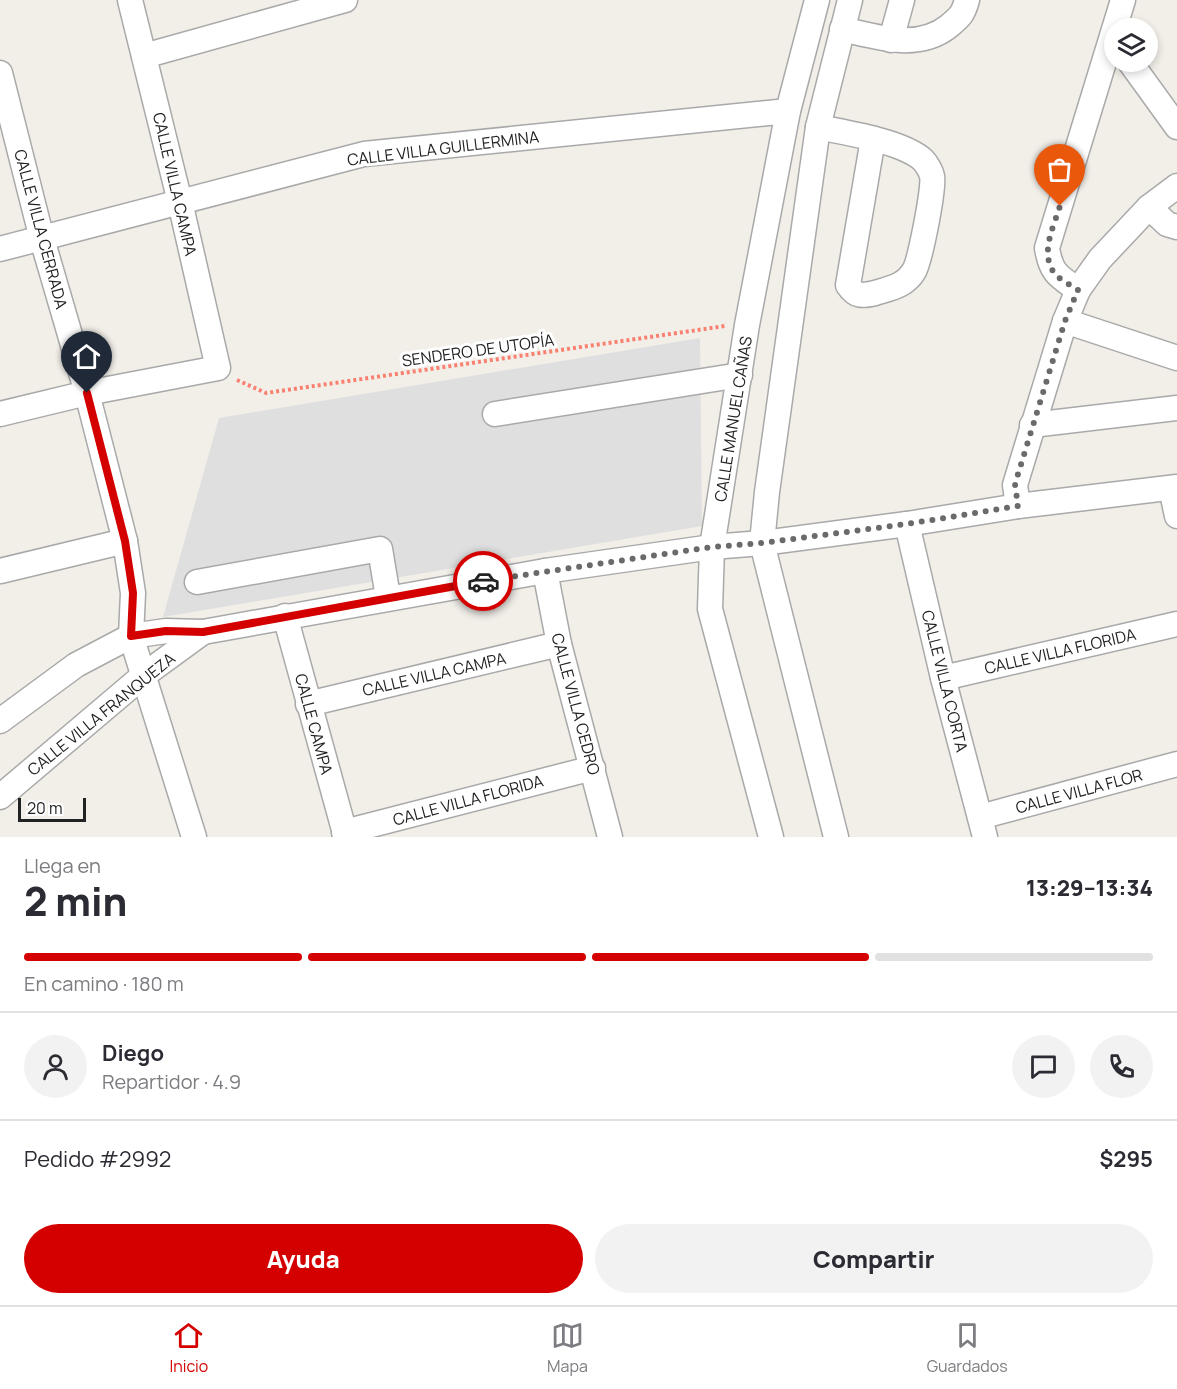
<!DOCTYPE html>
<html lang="es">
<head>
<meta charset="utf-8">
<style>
  body { margin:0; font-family:Manrope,sans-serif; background:#f2f2f3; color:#2b2b33; height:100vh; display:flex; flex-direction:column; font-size:22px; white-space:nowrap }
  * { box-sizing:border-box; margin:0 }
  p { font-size:20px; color:#7c7c81 }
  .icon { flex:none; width:33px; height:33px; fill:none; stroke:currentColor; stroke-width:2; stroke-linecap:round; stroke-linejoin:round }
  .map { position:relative; height:837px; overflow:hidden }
  .drawer { display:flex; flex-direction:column; background:#fff; flex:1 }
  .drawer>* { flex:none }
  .controls { position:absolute; left:1104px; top:18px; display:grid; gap:12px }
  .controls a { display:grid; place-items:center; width:54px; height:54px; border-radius:50%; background:#fff; box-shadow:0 3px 9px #0003; font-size:30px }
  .scale { position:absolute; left:18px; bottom:15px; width:68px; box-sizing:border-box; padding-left:6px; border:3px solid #222; border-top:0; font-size:16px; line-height:21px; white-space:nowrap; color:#222; -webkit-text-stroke:4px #fff; paint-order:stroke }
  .pin { position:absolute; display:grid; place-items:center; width:51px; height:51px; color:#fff; margin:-62px -26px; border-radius:50% 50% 50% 0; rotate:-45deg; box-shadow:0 0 6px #0007 }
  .pin .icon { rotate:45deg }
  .courier { position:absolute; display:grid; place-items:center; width:60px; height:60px; margin:-30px; border:4px solid #d40000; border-radius:50%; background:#fff; color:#222; box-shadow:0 2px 8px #0007 }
  .summary em { font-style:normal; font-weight:800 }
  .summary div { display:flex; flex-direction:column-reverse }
  .summary { display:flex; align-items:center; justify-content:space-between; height:102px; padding:0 24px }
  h1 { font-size:39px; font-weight:800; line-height:45px }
  .bar { display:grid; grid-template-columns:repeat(4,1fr); gap:9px 6px; align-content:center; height:72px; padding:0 24px }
  .bar i { height:8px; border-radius:4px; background:#e1e1e2 }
  .bar .current { background:#d40000 }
  .bar p { grid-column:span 4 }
  .line { display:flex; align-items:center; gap:15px; padding:0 24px; border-top:2px solid #e1e1e2 }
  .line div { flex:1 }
  .round { display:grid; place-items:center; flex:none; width:63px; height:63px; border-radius:32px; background:#f2f2f3 }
  .button { display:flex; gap:12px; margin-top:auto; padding:12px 24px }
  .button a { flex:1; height:69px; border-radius:36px; background:#d40000; color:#fff; font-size:24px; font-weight:800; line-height:69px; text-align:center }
  .button a+a { background:#f2f2f3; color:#2b2b33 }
  .dock { display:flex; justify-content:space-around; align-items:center; height:84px; border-top:2px solid #e1e1e2; background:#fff; font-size:16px; color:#7c7c81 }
  .dock a { display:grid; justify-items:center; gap:3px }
  .dock .current { color:#d40000 }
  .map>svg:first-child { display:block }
</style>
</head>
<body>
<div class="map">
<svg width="1177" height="837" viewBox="0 0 1177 837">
  <rect width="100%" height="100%" fill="#f2efe9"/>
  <!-- residential -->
  <path fill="#e0dfdf" d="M700,338L702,526L163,617L219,418Z"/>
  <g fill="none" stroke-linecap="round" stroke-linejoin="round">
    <!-- minor casing -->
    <g stroke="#a9a9a9" stroke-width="27">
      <g id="minor">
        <path d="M842,29C878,37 918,51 949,26C961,16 963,14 967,0"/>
        <path d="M891,40L902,0"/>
        <path d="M144,56L345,0"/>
        <path d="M1130,62L1177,127"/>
        <path d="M0,73L42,239L87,393L125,541L133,593L131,636L194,837"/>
        <path d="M818,127C846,133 902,141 923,160C926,163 931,171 932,176C935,185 920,261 914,271C905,286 891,288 875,293C862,296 856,297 848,285L873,139"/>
        <path d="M1149,207L1167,224L1177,227"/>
        <path d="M0,249L364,154L788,111"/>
        <path d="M1078,290C1058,276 1051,273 1047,248L1123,0"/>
        <path d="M1065,321L1177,358"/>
        <path d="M0,414L87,393L218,368L180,202L130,0"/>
        <path d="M495,414L740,375"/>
        <path d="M1032,425L1177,408"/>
        <path d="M1171,488L1177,516"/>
        <path d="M1018,506L1015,485L1065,321L1078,290L1100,259L1149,207L1177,186"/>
        <path d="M907,524L943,678L985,837"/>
        <path d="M0,571L125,541"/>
        <path d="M545,571L559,644L610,837"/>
        <path d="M197,582L380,549L388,597"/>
        <path d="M285,616L346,837"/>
        <path d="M943,678L1177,624"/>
        <path d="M308,704L559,644"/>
        <path d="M0,721L76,665L131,636L166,631L203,632L545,571L712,547L762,543L907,524L1018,506L1177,487"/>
        <path d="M0,797L144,675L203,632"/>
        <path d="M980,817L1177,764"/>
        <path d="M344,832L593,768"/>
        <path d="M771,837L710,609L712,547L747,325L788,111L817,0"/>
        <path d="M836,837L762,543L767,492L818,127L850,0"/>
      </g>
    </g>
    <!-- path -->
    <path stroke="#fa8072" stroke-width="4" stroke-dasharray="3 3" stroke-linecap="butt" d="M237,380L266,393L725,326"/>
    <!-- minor -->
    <use href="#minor" stroke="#fff" stroke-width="24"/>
  </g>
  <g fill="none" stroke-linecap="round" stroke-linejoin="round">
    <!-- done -->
    <path stroke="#6b6a68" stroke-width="6" stroke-dasharray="0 10.8" d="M483,581L712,547L762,543L907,524L1018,506L1015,484L1065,321L1078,290C1071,285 1060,280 1055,274C1039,254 1054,226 1060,206"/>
    <!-- route -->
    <path stroke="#d40000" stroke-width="8" d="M87,393L125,541L133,593L131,636L166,631L203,632L483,581"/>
  </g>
  <g text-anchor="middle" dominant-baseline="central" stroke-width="6" stroke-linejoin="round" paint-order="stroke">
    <!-- street labels -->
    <g font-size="16" fill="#222" stroke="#fff">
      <text transform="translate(443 148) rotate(-7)">CALLE VILLA GUILLERMINA</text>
      <text transform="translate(175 184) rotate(77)">CALLE VILLA CAMPA</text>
      <text transform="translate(41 229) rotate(75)">CALLE VILLA CERRADA</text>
      <text transform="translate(478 350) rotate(-8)">SENDERO DE UTOPÍA</text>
      <text transform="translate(733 419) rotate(-81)">CALLE MANUEL CAÑAS</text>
      <text transform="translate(1060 651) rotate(-13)">CALLE VILLA FLORIDA</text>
      <text transform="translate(434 674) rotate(-13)">CALLE VILLA CAMPA</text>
      <text transform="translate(945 681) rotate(76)">CALLE VILLA CORTA</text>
      <text transform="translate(576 704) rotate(75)">CALLE VILLA CEDRO</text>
      <text transform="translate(101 714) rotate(-39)">CALLE VILLA FRANQUEZA</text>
      <text transform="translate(314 724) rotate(75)">CALLE CAMPA</text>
      <text transform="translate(1079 791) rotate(-15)">CALLE VILLA FLOR</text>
      <text transform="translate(468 800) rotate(-15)">CALLE VILLA FLORIDA</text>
    </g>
  </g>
</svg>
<div class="controls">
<a><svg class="icon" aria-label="layers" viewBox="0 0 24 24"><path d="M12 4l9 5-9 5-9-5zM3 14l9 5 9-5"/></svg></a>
</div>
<div class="scale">20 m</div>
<div class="pin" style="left:1060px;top:206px;background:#ea580c"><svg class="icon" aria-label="bag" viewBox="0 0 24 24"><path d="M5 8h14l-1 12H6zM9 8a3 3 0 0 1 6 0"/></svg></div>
<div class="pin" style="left:87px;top:393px;background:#1f2937"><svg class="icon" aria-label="home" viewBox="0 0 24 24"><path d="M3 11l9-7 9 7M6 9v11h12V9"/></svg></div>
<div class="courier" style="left:483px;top:581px"><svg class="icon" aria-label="car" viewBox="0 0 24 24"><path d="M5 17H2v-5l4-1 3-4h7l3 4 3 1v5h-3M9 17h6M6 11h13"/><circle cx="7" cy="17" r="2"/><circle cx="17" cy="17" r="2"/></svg></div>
</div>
<section class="drawer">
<div class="summary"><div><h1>2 min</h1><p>Llega en</p></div><em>13:29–13:34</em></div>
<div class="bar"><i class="current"></i><i class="current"></i><i class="current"></i><i></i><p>En camino · 180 m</p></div>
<div class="line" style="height:108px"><a class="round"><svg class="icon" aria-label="person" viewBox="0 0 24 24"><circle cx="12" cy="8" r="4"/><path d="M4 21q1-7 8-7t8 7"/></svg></a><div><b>Diego</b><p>Repartidor · 4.9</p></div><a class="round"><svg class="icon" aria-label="chat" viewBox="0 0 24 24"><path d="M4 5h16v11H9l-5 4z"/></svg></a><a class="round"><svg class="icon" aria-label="phone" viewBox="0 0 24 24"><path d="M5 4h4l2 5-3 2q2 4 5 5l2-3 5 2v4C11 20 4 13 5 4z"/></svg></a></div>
<div class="line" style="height:78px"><div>Pedido #2992</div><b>$295</b></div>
<div class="button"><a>Ayuda</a><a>Compartir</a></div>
</section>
<nav class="dock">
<a class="current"><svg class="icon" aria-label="home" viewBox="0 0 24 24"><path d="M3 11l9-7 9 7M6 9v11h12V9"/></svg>Inicio</a>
<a><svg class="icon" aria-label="map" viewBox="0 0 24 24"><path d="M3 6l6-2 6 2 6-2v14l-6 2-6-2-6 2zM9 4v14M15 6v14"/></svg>Mapa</a>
<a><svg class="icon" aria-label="saved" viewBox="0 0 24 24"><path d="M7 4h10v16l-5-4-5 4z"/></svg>Guardados</a>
</nav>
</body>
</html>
